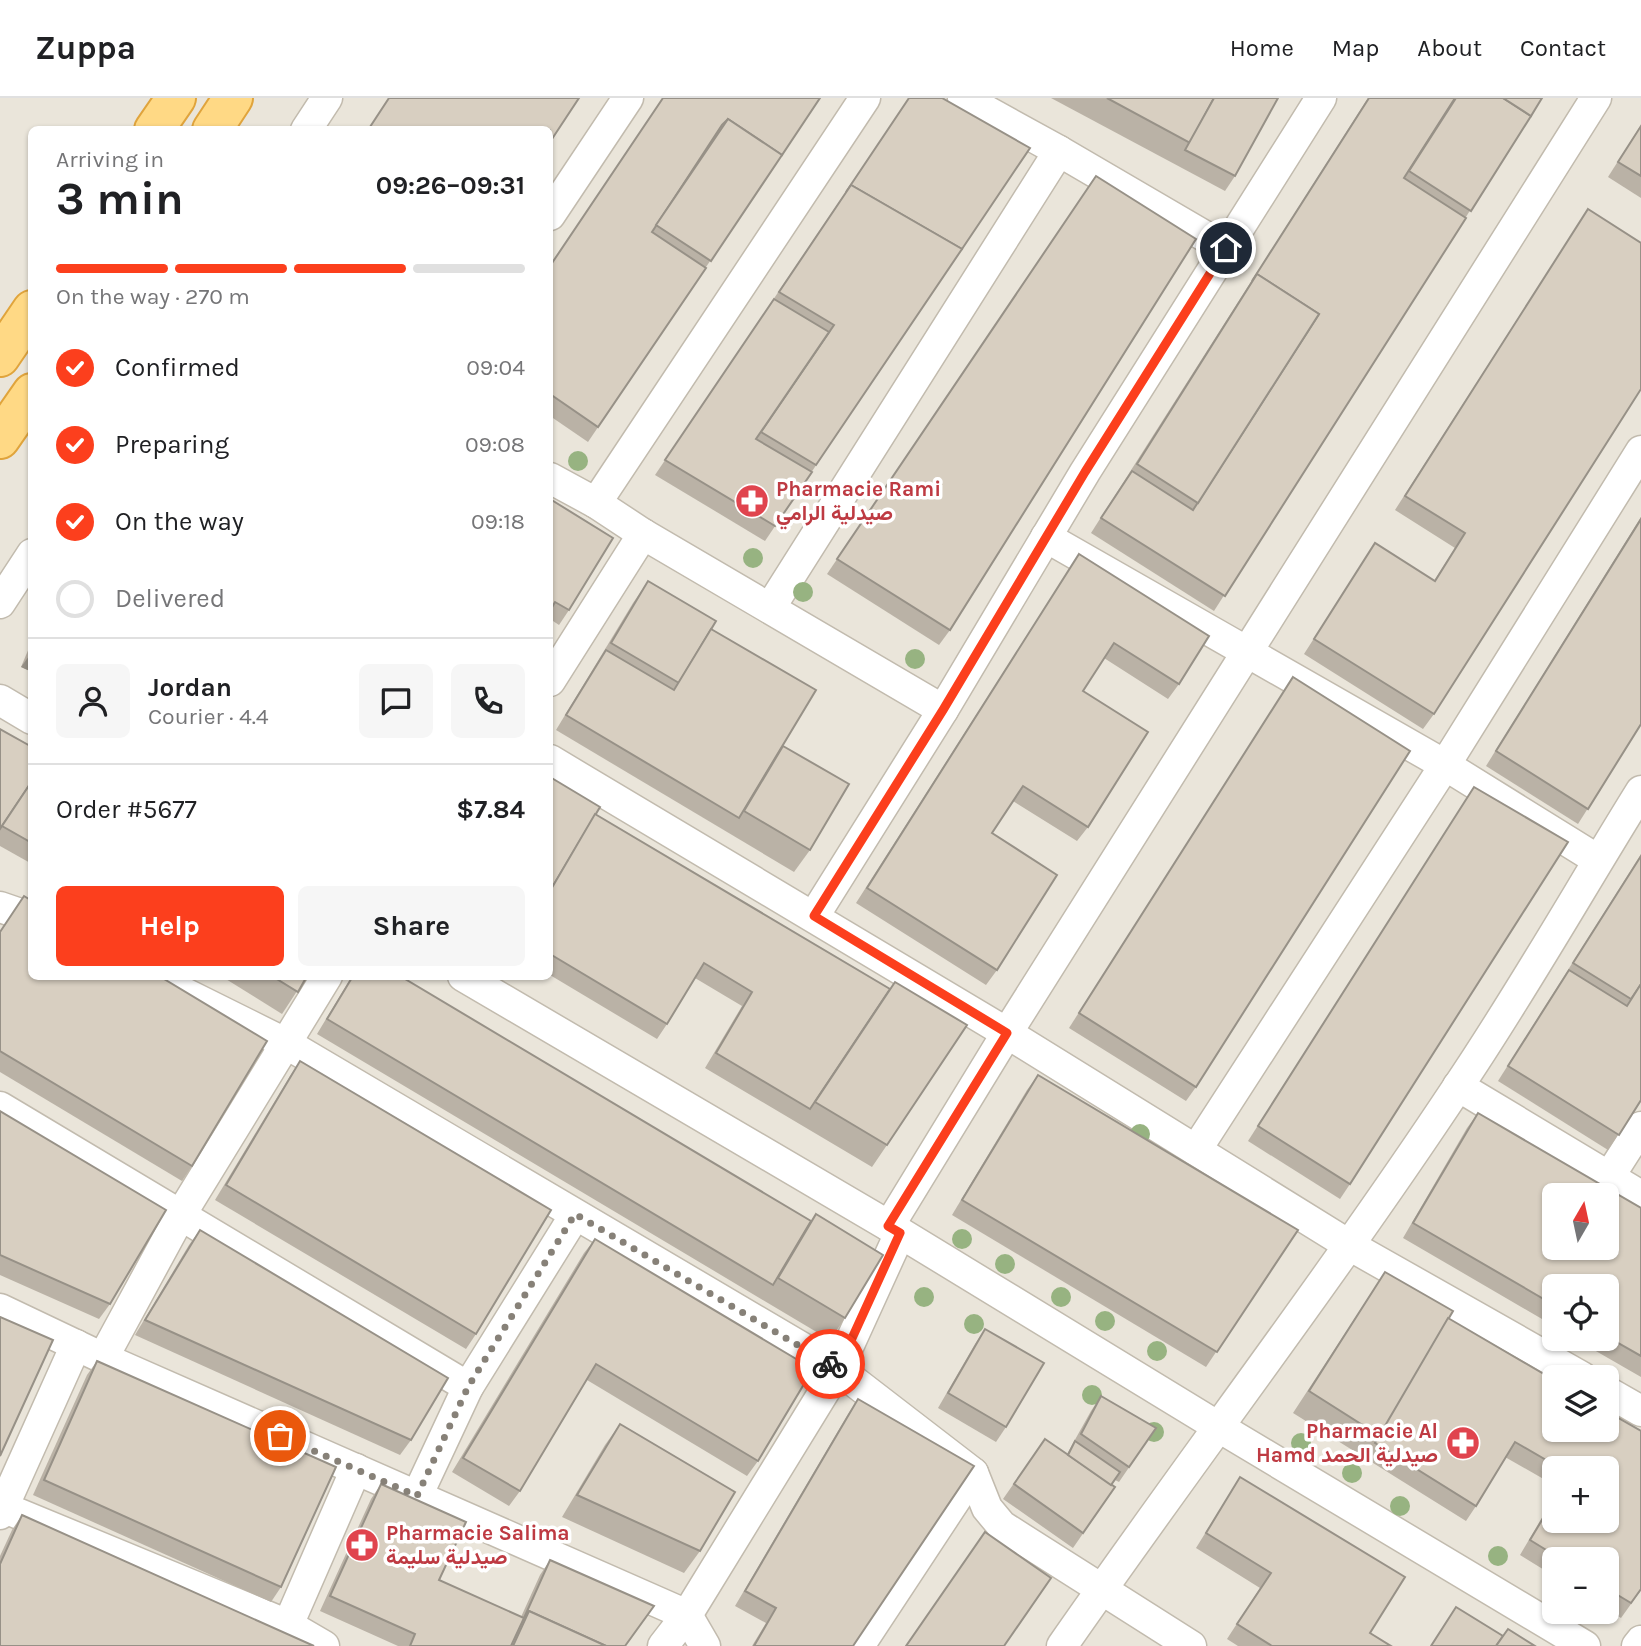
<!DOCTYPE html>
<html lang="en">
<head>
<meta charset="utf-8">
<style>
  body { margin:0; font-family:Karla,Vazirmatn,sans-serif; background:#f6f6f6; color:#202124; height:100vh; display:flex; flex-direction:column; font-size:26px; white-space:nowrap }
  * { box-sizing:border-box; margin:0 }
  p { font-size:23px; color:#757577 }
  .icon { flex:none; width:38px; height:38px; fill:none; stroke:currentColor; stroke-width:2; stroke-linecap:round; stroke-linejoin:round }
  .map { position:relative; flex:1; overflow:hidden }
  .sheet { position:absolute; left:28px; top:28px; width:525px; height:854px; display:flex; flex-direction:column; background:#fff; border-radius:10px; box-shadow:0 2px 5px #0004 }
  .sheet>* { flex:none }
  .needle { width:46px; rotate:9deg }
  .buttons { position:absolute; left:1542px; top:1085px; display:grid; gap:14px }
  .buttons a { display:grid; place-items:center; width:77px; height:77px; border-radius:10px; background:#fff; box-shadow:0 2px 5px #0004; font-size:35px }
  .pin { position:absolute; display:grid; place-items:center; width:60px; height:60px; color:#fff; margin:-30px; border:4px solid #fff; border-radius:50%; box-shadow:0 2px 7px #0007 }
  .courier { position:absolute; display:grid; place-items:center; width:70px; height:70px; margin:-35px; border:5px solid #fc3f1d; border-radius:50%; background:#fff; color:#222; box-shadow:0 2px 9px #0007 }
  .overview em { font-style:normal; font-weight:700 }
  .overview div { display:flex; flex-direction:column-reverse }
  .overview { display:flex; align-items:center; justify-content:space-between; height:119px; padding:0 28px }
  h1 { font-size:46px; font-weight:700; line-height:52px }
  .bar { display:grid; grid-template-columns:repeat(4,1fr); gap:10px 7px; align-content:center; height:84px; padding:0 28px }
  .bar i { height:9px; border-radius:5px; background:#e0e0e0 }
  .bar .current { background:#fc3f1d }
  .bar p { grid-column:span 4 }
  .line { display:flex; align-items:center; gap:18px; padding:0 28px; border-top:2px solid #e0e0e0 }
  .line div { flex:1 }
  .round { display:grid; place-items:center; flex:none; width:74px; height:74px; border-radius:10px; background:#f6f6f6 }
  ol { padding:0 28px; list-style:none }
  li { display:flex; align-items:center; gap:21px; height:77px }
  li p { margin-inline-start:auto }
  li .icon { padding:7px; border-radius:50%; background:#fc3f1d; color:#fff; stroke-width:4 }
  li:last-child { color:#757577 }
  li i { width:38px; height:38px; border:4px solid #e0e0e0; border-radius:50% }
  .cta { display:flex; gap:14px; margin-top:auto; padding:14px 28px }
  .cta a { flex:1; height:80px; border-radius:10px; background:#fc3f1d; color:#fff; font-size:28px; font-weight:700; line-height:80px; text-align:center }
  .cta a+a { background:#f6f6f6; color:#202124 }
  header { display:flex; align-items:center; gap:42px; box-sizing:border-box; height:98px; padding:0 35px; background:#fff; border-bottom:2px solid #e0e0e0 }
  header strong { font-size:33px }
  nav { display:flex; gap:38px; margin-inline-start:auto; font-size:24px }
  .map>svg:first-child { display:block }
</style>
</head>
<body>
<header>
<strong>Zuppa</strong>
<nav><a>Home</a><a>Map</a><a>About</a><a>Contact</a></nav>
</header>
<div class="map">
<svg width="1641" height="1548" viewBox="0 0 1641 1548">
  <rect width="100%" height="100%" fill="#f6f3ec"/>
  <!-- residential -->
  <path fill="#eae5da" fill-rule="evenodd" d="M0,0H1641V1548H0ZM32,32H550V878H32ZM1554,1097H1606V1150H1554ZM1554,1188H1606V1241H1554ZM1554,1279H1606V1332H1554ZM1554,1370H1606V1423H1554ZM1554,1461H1606V1514H1554Z"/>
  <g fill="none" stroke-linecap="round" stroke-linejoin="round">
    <!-- minor casing -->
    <g stroke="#c2bbae" stroke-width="33">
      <g id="minor">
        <path d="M963,0L1059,53L1225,150"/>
        <path d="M306,32L327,0"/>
        <path d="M550,117L628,0"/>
        <path d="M550,380L596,405L643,436L943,612"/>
        <path d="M596,405L865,0"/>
        <path d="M1046,439L1445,667L1598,762"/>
        <path d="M0,505L32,456"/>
        <path d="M770,510L1059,53"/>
        <path d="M550,583L643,436"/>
        <path d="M0,602L32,621"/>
        <path d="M550,662L1007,935L1349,1147L1582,1279"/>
        <path d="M0,809L32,820"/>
        <path d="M814,818L943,612L1085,374L1321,0"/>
        <path d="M150,878L287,946L838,1271L973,1375L987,1410L1002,1428L1191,1548"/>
        <path d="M463,878L889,1128L1217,1328L1585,1548"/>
        <path d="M1458,988L1641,1098"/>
        <path d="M0,1009L468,1289"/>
        <path d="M1196,1052L1445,667L1641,353"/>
        <path d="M1609,1079L1641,1029"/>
        <path d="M889,1128L1007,935L1596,0"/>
        <path d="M0,1211L103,1260L687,1517L705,1548"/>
        <path d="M103,1260L180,1118L327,878"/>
        <path d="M1606,1293L1641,1313"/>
        <path d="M417,1398L468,1289L575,1117"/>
        <path d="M0,1408L288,1527L324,1548"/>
        <path d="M0,1416L76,1247"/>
        <path d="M288,1527L356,1371"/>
        <path d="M663,1548L687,1517L838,1271L900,1135"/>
        <path d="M859,1548L973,1375"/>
        <path d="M1062,1548C1192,1361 1331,1180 1457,990C1522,894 1580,791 1641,693"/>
        <path d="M1637,1548L1641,1543"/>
      </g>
    </g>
    <!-- trunk casing -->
    <g stroke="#e0a43c" stroke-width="42">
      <g id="trunk">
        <path d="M154,32L176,0"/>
        <path d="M212,32L233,0"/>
        <path d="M0,259L32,212"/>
        <path d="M0,341L32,295"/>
      </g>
    </g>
    <!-- minor -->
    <use href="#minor" stroke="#fff" stroke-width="30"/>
    <!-- trunk -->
    <use href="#trunk" stroke="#ffd985" stroke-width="38"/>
  </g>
  <!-- trees -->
  <g fill="#97b381">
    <circle cx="578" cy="363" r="10"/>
    <circle cx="753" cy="460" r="10"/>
    <circle cx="803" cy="494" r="10"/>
    <circle cx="915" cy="561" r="10"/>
    <circle cx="1140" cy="1036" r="10"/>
    <circle cx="962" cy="1141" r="10"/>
    <circle cx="1005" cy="1166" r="10"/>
    <circle cx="924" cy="1199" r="10"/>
    <circle cx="1061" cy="1199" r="10"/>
    <circle cx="1105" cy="1223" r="10"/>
    <circle cx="974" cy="1226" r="10"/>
    <circle cx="1157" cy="1253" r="10"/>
    <circle cx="1092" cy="1297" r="10"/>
    <circle cx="1154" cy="1334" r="10"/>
    <circle cx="1301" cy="1345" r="10"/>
    <circle cx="1352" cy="1375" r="10"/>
    <circle cx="1400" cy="1408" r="10"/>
    <circle cx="1498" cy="1458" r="10"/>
  </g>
  <!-- wall -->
  <g fill="#bab2a6">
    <path d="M820,0L588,344L550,318V167Z"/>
    <path d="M909,0L1030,50L765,443L655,377Z"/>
    <path d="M1051,0H1278L1235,78L1225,93Z"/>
    <path d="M1368,0H1542L1214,513L1091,435Z"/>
    <path d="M1641,27V100L1608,79Z"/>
    <path d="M1096,78L950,532L939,547L827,476Z"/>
    <path d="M1588,111L1434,616L1423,631L1304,556L1375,445L1434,483L1455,450L1395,412Z"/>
    <path d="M550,401L569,512L559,527L550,521Z"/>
    <path d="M1641,419V626L1578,726L1486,668Z"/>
    <path d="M1079,456L1179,586L1168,601L1104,560L1083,593L1088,729L1077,743L1013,703L992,735L997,872L986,887L856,805Z"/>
    <path d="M648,483L711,531L779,654L810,752L794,774L556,632L633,505Z"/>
    <path d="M32,543V574L21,569Z"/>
    <path d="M1293,579L1196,989L1186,1003L1069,930Z"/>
    <path d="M0,631L32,649V766L0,748Z"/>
    <path d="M550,679L595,716L887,1047L872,1069L705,970L742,908L695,880L667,926L657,941L550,877Z"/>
    <path d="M1474,689L1350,1086L1340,1101L1248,1043Z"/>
    <path d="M1641,756V1002L1608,1052L1498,983Z"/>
    <path d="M0,833L192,1068L182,1083L0,974Z"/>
    <path d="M221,878H307L282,916Z"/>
    <path d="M352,878H400L811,1123L816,1116L845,1220L830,1242L317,936Z"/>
    <path d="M300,963L476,1236L466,1251L215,1102L290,978Z"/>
    <path d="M1038,977L1298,1132L1206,1269L952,1117L1027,992Z"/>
    <path d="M0,1013L110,1206L99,1221L0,1177Z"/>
    <path d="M1478,1015L1641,1110V1279L1575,1241H1606V1188H1554V1228L1403,1140L1467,1030Z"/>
    <path d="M200,1132L411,1342L400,1357L135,1237L189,1147Z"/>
    <path d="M595,1141L758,1363L747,1378L587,1282L520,1393L509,1408L452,1374L584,1155Z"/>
    <path d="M1385,1174L1453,1213L1448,1220L1554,1282V1332H1606V1313L1641,1333V1492L1621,1520L1606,1511V1461H1554V1478L1520,1457L1554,1399V1423H1606V1370H1554V1387L1505,1359L1476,1408L1466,1423L1293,1315Z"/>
    <path d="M985,1231L1006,1329L996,1344L938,1310L975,1246Z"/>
    <path d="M97,1263L281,1489L271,1504L33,1397L87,1277Z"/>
    <path d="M1101,1298L1156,1330L1119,1384L1115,1382L1111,1387L1115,1389L1073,1450L1003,1401L1045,1341L1067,1356L1091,1313Z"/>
    <path d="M858,1301L853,1548H752L766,1525L735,1508L848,1316Z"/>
    <path d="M620,1326L700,1453L684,1475L562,1419L605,1347Z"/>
    <path d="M1240,1379L1370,1535L1391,1548H1238L1227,1541L1260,1490L1196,1450Z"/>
    <path d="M381,1386L439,1482L521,1519L540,1477L550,1462L625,1548H398L320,1513L371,1401Z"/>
    <path d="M22,1417L0,1548V1458L12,1432Z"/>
  </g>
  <!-- shaded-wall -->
  <path fill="#979187" d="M32,554V574L21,569Z"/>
  <!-- building -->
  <g fill="#d8cfc1" stroke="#979187" stroke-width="2" fill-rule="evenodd">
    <path d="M389,0H579L550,44V32H368Z"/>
    <path d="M663,0H820L782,57L728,21L722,27L652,134L706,170L598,329L550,296V168Z"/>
    <path d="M909,0H942L1030,50L962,151L851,87L846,94Z"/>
    <path d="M1107,0H1214L1190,45Z"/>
    <path d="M1214,0H1278L1235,78L1185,52Z"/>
    <path d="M1369,0H1455L1404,80L1466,120L1225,498L1101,420L1132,373L1193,412L1319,216L1257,176L1252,183Z"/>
    <path d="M1456,0H1503L1531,18L1471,113L1409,73Z"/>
    <path d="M1503,0H1542L1531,18Z"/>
    <path d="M728,21L782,57L711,163L656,127Z"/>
    <path d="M1641,28V78L1618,64Z"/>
    <path d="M1096,78L1196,141L950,532L837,461Z"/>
    <path d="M851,87L962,151L816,367L761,334L834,227L779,194Z"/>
    <path d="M1588,111L1641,145V291L1434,616L1314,541L1375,445L1435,483L1465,435L1405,398Z"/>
    <path d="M1257,176L1319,216L1198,405L1137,366Z"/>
    <path d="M774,201L829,234L756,341L812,374L775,428L665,362Z"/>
    <path d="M550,401L613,440L569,512L555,504L550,513Z"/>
    <path d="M1641,421V626L1588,711L1496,653Z"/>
    <path d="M1079,456L1209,538L1179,586L1114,545L1083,593L1148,634L1088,729L1023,688L992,735L1057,777L997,872L867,790Z"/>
    <path d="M648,483L716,523L679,585L611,545Z"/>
    <path d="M711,531L816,592L739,720L566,617L606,552L674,592Z"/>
    <path d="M1293,579L1410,653L1196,989L1079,915Z"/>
    <path d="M0,631L32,649V683L0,731Z"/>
    <path d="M783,648L849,686L810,752L744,713Z"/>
    <path d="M550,679L600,709L550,793Z"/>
    <path d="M32,683V745L2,728Z"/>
    <path d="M1474,689L1568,744L1350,1086L1258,1028Z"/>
    <path d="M595,716L890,891L810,1011L716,955L752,894L704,865L667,926L550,856V793Z"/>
    <path d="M1641,758V886L1631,901L1573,865Z"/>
    <path d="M24,798L32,803V878H159L267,943L192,1068L0,953V834Z"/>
    <path d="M1569,872L1627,908L1641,886V1002L1619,1037L1508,968Z"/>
    <path d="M272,878H307L298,894Z"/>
    <path d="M353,878H400L811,1123L773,1187L327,921Z"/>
    <path d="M895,884L967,927L887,1047L815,1004Z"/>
    <path d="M300,963L551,1112L476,1236L226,1087Z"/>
    <path d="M1038,977L1298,1132L1217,1254L962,1102Z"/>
    <path d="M0,1013L166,1112L110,1206L0,1157Z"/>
    <path d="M1478,1015L1641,1110V1258L1606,1238V1188H1554V1207L1413,1125ZM1554,1097H1606V1150H1554Z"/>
    <path d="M816,1116L883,1157L845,1220L778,1180Z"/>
    <path d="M200,1132L448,1280L411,1342L145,1222Z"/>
    <path d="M595,1141L813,1271L758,1363L596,1266L520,1393L463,1360Z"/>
    <path d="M1385,1174L1453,1213L1380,1338L1309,1293Z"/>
    <path d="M0,1219L53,1242L0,1358Z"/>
    <path d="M1448,1220L1554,1282V1332H1606V1313L1641,1333V1491L1631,1505L1606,1490V1461H1561L1530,1442L1554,1402V1423H1606V1370H1560L1515,1344L1476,1408L1375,1345Z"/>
    <path d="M985,1231L1044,1265L1006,1329L948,1295Z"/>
    <path d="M97,1263L336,1369L281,1489L44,1382Z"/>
    <path d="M1101,1298L1156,1330L1129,1369L1081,1336Z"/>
    <path d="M858,1301L974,1368L853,1548H754L776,1510L745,1493Z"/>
    <path d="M620,1326L735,1394L700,1453L577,1397Z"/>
    <path d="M1045,1341L1115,1389L1083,1435L1014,1386Z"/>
    <path d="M1075,1343L1120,1374L1111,1387L1068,1357Z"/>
    <path d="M1240,1379L1405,1479L1370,1535L1391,1548H1272L1237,1526L1271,1475L1206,1435Z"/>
    <path d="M381,1386L466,1424L439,1482L524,1520L511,1548H410L415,1536L330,1498Z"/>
    <path d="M22,1417L314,1548H0V1466Z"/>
    <path d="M985,1434L1051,1480L1004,1548H906Z"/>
    <path d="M550,1462L654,1508L625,1548H606L529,1513L524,1520Z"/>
    <path d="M1456,1509L1503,1538L1496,1548H1431Z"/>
    <path d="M529,1513L606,1548H513Z"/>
    <path d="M1508,1531L1535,1548H1496Z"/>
  </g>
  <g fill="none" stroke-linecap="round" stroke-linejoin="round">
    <!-- done -->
    <path stroke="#878178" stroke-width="7" stroke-dasharray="0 12.6" d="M280,1338L417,1398L468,1289L575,1116L830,1266"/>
    <!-- route -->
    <path stroke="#fc3f1d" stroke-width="9" d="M830,1266L838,1271L900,1135L888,1128L1007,935L814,818L943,612L1085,374L1226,150"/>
  </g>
  <!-- icons -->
  <defs>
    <g id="pharmacy-disc" transform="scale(1.75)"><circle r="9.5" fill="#e0444e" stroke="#fff"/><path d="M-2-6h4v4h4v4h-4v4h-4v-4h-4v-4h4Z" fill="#fff"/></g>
  </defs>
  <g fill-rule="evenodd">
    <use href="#pharmacy-disc" x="752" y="403"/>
    <use href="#pharmacy-disc" x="1463" y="1345"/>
    <use href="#pharmacy-disc" x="362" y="1447"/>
  </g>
  <g text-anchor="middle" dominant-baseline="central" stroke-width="7" stroke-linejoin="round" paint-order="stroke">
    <!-- health labels -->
    <g font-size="21" font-weight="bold" fill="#be3a42" stroke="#fff" text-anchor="start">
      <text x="776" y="391">Pharmacie Rami<tspan x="776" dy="24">صيدلية الرامي</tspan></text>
      <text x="1438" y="1333" text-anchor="end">Pharmacie Al<tspan x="1438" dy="24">Hamd صيدلية الحمد</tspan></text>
      <text x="386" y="1435">Pharmacie Salima<tspan x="386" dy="24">صيدلية سليمة</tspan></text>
    </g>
  </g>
</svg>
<div class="buttons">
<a><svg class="needle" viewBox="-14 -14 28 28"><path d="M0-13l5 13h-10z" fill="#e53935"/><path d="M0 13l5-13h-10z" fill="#757577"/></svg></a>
<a><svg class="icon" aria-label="locate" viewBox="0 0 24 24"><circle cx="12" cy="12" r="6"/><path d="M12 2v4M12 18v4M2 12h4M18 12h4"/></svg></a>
<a><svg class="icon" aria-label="layers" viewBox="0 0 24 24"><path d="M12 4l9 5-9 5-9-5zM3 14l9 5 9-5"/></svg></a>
<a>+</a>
<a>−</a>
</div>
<div class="pin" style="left:280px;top:1338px;background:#ea580c"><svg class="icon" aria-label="bag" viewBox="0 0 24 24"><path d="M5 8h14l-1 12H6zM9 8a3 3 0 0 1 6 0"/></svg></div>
<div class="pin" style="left:1226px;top:150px;background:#1f2937"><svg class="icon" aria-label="home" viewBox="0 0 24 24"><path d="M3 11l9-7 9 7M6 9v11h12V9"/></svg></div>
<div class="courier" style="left:830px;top:1266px"><svg class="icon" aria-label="bike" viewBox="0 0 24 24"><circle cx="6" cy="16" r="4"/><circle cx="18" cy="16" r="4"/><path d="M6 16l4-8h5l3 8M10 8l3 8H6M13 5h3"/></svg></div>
<section class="sheet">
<div class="overview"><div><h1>3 min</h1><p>Arriving in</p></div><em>09:26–09:31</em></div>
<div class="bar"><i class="current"></i><i class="current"></i><i class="current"></i><i></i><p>On the way · 270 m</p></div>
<ol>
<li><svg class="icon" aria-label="check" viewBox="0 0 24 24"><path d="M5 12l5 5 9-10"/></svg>Confirmed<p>09:04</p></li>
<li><svg class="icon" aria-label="check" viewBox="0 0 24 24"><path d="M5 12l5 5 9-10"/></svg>Preparing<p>09:08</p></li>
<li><svg class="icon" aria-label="check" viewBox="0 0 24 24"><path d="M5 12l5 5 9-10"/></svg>On the way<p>09:18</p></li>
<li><i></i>Delivered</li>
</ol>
<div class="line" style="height:126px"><a class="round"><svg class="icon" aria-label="person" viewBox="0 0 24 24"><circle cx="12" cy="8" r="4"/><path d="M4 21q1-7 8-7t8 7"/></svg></a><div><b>Jordan</b><p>Courier · 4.4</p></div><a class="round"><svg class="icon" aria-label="chat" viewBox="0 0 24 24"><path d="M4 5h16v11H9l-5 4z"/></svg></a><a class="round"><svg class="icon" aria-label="phone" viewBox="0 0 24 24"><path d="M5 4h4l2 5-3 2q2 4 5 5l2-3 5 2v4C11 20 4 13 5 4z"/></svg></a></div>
<div class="line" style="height:91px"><div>Order #5677</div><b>$7.84</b></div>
<div class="cta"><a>Help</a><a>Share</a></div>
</section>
</div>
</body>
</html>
